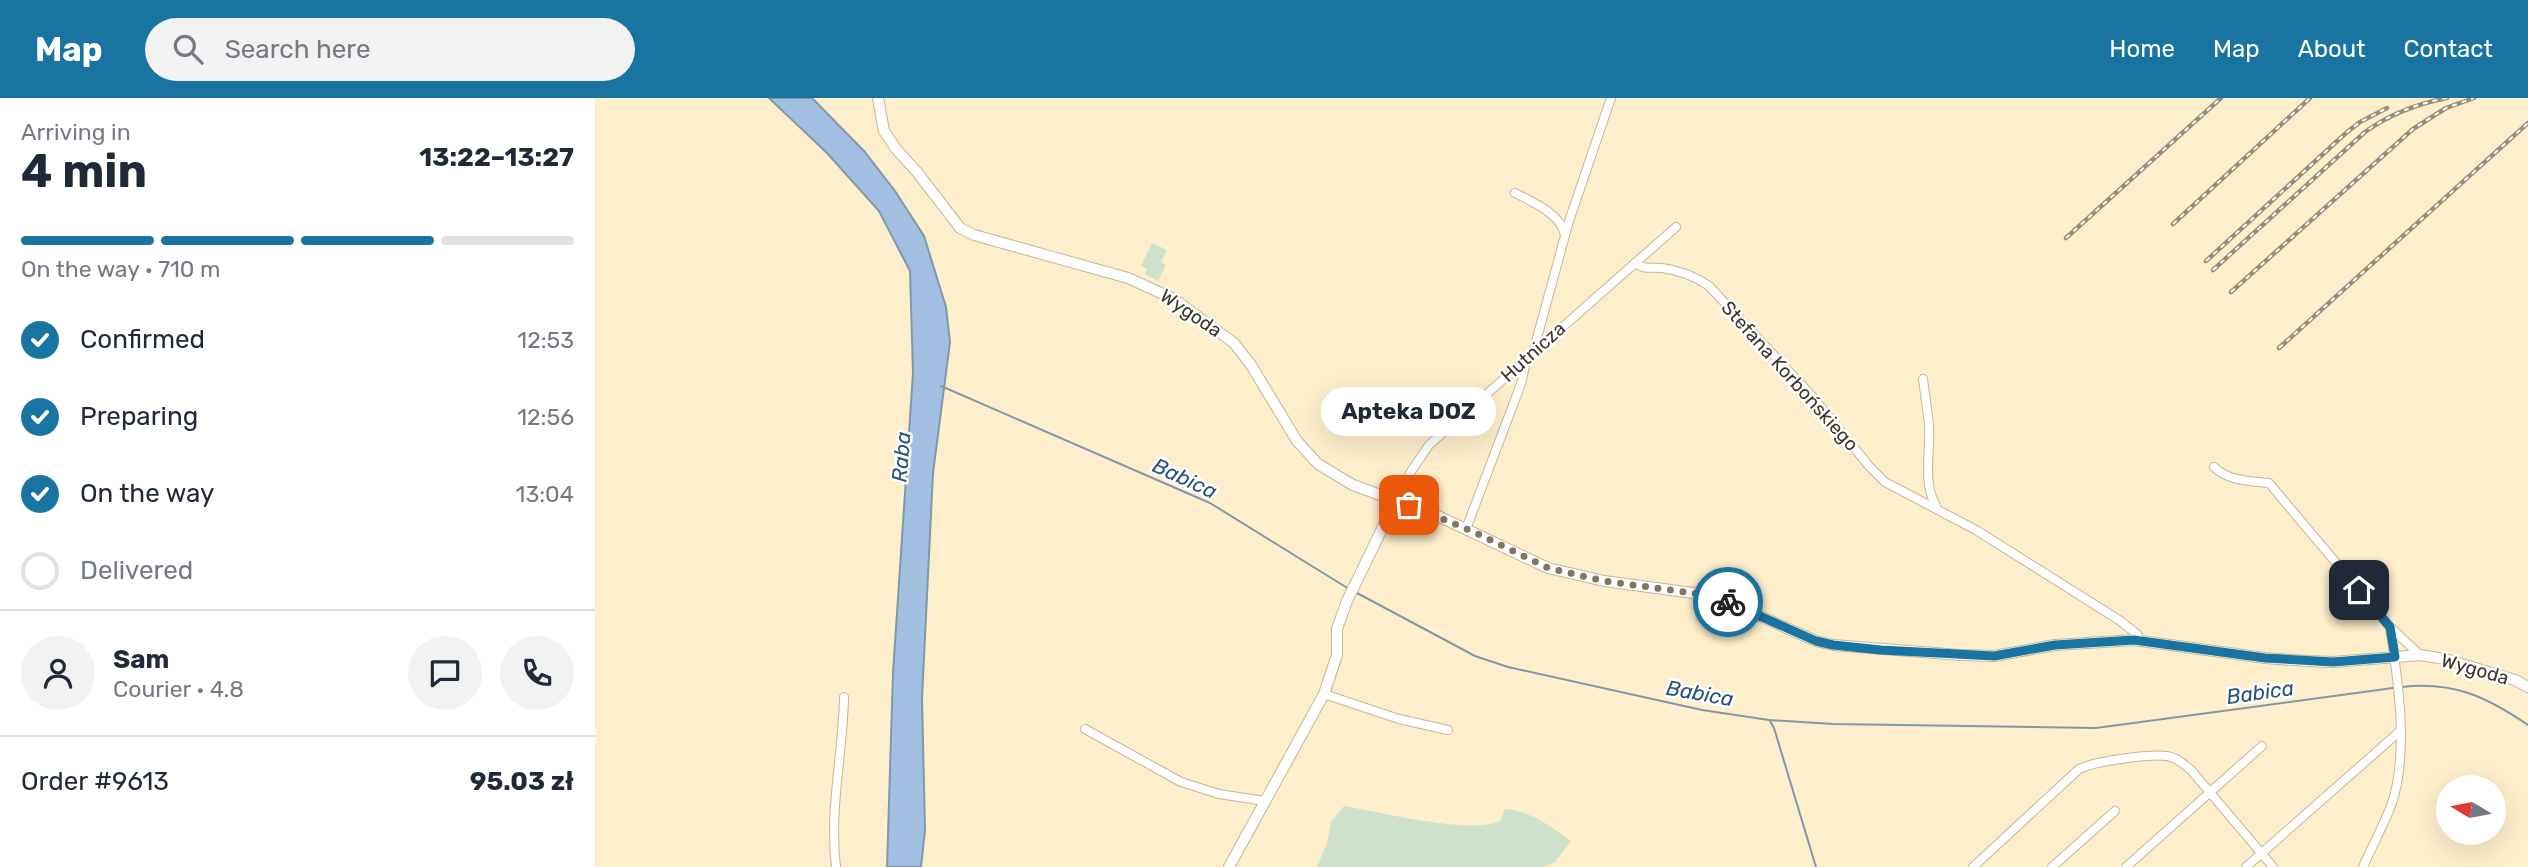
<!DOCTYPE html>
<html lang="en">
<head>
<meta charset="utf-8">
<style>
  body { margin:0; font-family:Rubik,sans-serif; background:#f2f2f3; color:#1f2937; height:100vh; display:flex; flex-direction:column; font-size:26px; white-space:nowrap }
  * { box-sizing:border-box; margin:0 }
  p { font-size:23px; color:#747a83 }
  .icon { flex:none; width:38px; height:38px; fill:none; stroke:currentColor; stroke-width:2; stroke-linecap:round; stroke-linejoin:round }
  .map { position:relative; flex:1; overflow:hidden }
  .drawer { display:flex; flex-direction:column; background:#fff; width:595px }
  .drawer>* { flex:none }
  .needle { width:46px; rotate:280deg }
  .buttons { position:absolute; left:1841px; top:677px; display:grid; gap:14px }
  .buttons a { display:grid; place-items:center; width:70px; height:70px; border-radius:50%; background:#fff; box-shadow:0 7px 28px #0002; font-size:35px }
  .pin { position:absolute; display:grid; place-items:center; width:60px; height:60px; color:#fff; margin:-30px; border-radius:14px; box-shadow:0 4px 10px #0006 }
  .courier { position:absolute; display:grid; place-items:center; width:70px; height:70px; margin:-35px; border:5px solid #1974a2; border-radius:50%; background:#fff; color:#222; box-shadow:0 2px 9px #0007 }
  .bubble { position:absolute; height:49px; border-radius:24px; background:#fff; box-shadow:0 7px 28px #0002; font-size:23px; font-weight:700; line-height:49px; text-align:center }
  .overview em { font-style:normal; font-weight:700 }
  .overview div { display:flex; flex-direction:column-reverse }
  .overview { display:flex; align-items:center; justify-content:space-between; height:119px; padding:0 21px }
  h1 { font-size:46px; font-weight:700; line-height:52px }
  .bar { display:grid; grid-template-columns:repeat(4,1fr); gap:10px 7px; align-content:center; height:84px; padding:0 21px }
  .bar i { height:9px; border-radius:5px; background:#e0e1e3 }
  .bar .current { background:#1974a2 }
  .bar p { grid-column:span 4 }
  .line { display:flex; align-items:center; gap:18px; padding:0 21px; border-top:2px solid #e0e1e3 }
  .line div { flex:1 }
  .round { display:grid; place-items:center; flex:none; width:74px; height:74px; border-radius:37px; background:#f2f2f3 }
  ol { padding:0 21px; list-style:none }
  li { display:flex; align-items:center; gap:21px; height:77px }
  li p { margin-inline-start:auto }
  li .icon { padding:7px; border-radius:50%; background:#1974a2; color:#fff; stroke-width:4 }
  li:last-child { color:#747a83 }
  li i { width:38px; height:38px; border:4px solid #e0e1e3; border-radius:50% }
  header { display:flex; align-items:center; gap:42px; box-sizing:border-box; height:98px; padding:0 35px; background:#1974a2; color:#fff }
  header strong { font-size:33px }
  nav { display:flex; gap:38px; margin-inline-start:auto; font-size:24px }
  .search { width:490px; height:63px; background:#f2f2f3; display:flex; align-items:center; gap:18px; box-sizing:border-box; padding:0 24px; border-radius:38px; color:#747a83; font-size:26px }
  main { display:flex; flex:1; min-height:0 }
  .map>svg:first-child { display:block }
</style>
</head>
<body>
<header>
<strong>Map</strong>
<div class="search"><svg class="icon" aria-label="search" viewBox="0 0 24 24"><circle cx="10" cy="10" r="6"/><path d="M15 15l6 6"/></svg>Search here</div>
<nav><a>Home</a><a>Map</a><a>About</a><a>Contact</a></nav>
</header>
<main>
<section class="drawer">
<div class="overview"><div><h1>4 min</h1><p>Arriving in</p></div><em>13:22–13:27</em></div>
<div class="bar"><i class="current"></i><i class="current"></i><i class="current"></i><i></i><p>On the way · 710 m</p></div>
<ol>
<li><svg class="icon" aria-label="check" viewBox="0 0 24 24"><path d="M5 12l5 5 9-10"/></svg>Confirmed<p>12:53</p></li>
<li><svg class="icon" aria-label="check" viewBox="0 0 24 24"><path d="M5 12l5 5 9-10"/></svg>Preparing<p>12:56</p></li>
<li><svg class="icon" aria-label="check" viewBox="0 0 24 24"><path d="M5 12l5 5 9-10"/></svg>On the way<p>13:04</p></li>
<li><i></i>Delivered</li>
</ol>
<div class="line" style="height:126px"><a class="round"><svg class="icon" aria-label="person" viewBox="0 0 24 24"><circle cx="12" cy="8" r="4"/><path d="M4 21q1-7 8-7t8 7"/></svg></a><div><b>Sam</b><p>Courier · 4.8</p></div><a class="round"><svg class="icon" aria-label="chat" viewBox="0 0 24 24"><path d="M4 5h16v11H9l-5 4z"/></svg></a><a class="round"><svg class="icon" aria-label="phone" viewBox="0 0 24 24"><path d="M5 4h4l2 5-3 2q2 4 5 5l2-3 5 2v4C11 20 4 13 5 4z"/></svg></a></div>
<div class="line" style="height:91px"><div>Order #9613</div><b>95.03 zł</b></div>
</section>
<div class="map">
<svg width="1933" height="769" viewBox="0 0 1933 769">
  <rect width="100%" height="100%" fill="#fdefcc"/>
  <!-- green -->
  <g fill="#cee1ca">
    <path d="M557,145L572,152L566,164L571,167L563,183L550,176L552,171L546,168Z"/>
    <path d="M749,708C786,714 873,737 905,723L910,711C933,712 957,729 976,743L960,764L948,769H722L732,745L736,724Z"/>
  </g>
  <!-- water -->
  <path fill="#a1c0e1" stroke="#8397aa" stroke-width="2" d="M174,0H217L269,53L300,93L329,138L351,209L355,244L338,375L327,600L330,732L326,769H292L298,575L318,275L315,173L284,113L232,55Z"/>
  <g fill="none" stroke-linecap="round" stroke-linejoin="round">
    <!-- stream -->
    <g stroke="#8397aa" stroke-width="2">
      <path d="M346,288L615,405L754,491"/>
      <path d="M762,495L880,558L913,569L1107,612L1174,622L1238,626L1501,630L1798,590"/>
      <path d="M1807,589C1858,583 1892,599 1933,627"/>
      <path d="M1175,623L1179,630L1221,769"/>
    </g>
    <!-- minor casing -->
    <g stroke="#c5b796" stroke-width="10">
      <g id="minor">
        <path d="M920,95C938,104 966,116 970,137"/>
        <path d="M1040,165C1049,172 1056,169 1067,170C1083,172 1101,179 1114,188L1216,297L1274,368L1290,384L1381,432L1524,522L1542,536L1545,542"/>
        <path d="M939,251L974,123L1016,0"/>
        <path d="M1328,281C1330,296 1332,311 1334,326C1336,353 1327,383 1341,408"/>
        <path d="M1619,369C1633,383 1655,383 1674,385L1795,529C1803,582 1814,654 1797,705C1789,727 1777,748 1768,769"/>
        <path d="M801,402L815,375L834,347L1081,129"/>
        <path d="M871,431L926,286L932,259"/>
        <path d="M1795,529L1825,557"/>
        <path d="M729,596L804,621L853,632"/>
        <path d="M490,631L586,684L624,696L670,703"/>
        <path d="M241,769C234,712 248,656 249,599"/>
        <path d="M1378,769L1484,671C1500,663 1554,656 1572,658C1582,659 1589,667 1596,672L1678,769"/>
        <path d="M1457,769L1520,713"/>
        <path d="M1531,769L1667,648"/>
        <path d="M1651,769L1805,633"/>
      </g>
    </g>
    <!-- tertiary casing -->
    <g stroke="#c5b796" stroke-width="12">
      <g id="tertiary">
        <path d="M283,0L289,33L301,51L322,74L365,130L379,137L533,180L579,201L639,245L656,267L702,343L723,366L758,387L843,418L953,470L1009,483L1098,495L1133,504L1221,543L1238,547L1365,557L1399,558L1460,547L1539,542L1670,560L1712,563L1738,564L1825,557L1850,561L1920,582L1933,589"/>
        <path d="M634,769L729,596L742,557V531L752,503L801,402"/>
      </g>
    </g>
    <!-- minor -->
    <use href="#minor" stroke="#fff" stroke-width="8"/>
    <!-- tertiary -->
    <use href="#tertiary" stroke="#fff" stroke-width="10"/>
    <!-- rail casing -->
    <g stroke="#988e76" stroke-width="4.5">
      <g id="rail">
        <path d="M1578,126L1715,0"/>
        <path d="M1471,140L1626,0"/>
        <path d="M1611,163L1751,35L1765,24L1792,10"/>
        <path d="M1618,172L1770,34C1795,16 1821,6 1852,0"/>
        <path d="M1636,194L1818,31L1851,10L1879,0"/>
        <path d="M1684,250L1933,25"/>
      </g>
    </g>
    <!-- rail -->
    <use href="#rail" stroke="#fff" stroke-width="2" stroke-dasharray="5" stroke-linecap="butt"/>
  </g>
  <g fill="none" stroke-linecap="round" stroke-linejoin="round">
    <!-- done -->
    <path stroke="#807761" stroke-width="7" stroke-dasharray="0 12.6" d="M814,407L879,434L953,470L1009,483L1098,495L1133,504"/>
    <!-- route -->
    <path stroke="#1974a2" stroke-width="9" d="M1133,504L1221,543L1238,547L1286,552L1399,558L1460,547L1539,542L1670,560L1738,564L1800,559L1795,529L1764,492"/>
  </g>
  <g text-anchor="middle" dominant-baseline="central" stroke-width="5" stroke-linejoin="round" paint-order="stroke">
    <!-- street labels -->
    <g font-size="19" fill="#3c3628" stroke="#fff">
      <text transform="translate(596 215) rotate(34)">Wygoda</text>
      <text transform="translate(938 254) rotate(-42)">Hutnicza</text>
      <text transform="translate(1195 278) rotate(48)">Stefana Korbońskiego</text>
      <text transform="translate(1880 571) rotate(16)">Wygoda</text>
    </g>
    <!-- water labels -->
    <g font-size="21" font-style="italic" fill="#27537f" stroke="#fff">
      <text transform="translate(306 359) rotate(-85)">Raba</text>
      <text transform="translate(590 380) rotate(25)">Babica</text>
      <text transform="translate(1665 594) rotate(-8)">Babica</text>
      <text transform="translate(1105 595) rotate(10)">Babica</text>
    </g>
  </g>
</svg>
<div class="buttons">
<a><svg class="needle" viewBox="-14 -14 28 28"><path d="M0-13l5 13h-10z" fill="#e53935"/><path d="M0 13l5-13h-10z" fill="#747a83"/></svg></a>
</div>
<div class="pin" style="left:814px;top:407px;background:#ea580c"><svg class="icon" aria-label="bag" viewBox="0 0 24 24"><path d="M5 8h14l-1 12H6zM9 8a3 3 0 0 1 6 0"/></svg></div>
<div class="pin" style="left:1764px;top:492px;background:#1f2937"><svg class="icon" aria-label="home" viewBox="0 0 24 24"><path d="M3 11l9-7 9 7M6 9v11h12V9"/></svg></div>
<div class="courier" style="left:1133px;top:504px"><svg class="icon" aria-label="bike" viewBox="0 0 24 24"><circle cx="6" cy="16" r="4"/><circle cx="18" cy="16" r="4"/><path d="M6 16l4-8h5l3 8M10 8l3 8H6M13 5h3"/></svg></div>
<div class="bubble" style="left:726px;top:289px;width:175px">Apteka DOZ</div>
</div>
</main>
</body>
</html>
